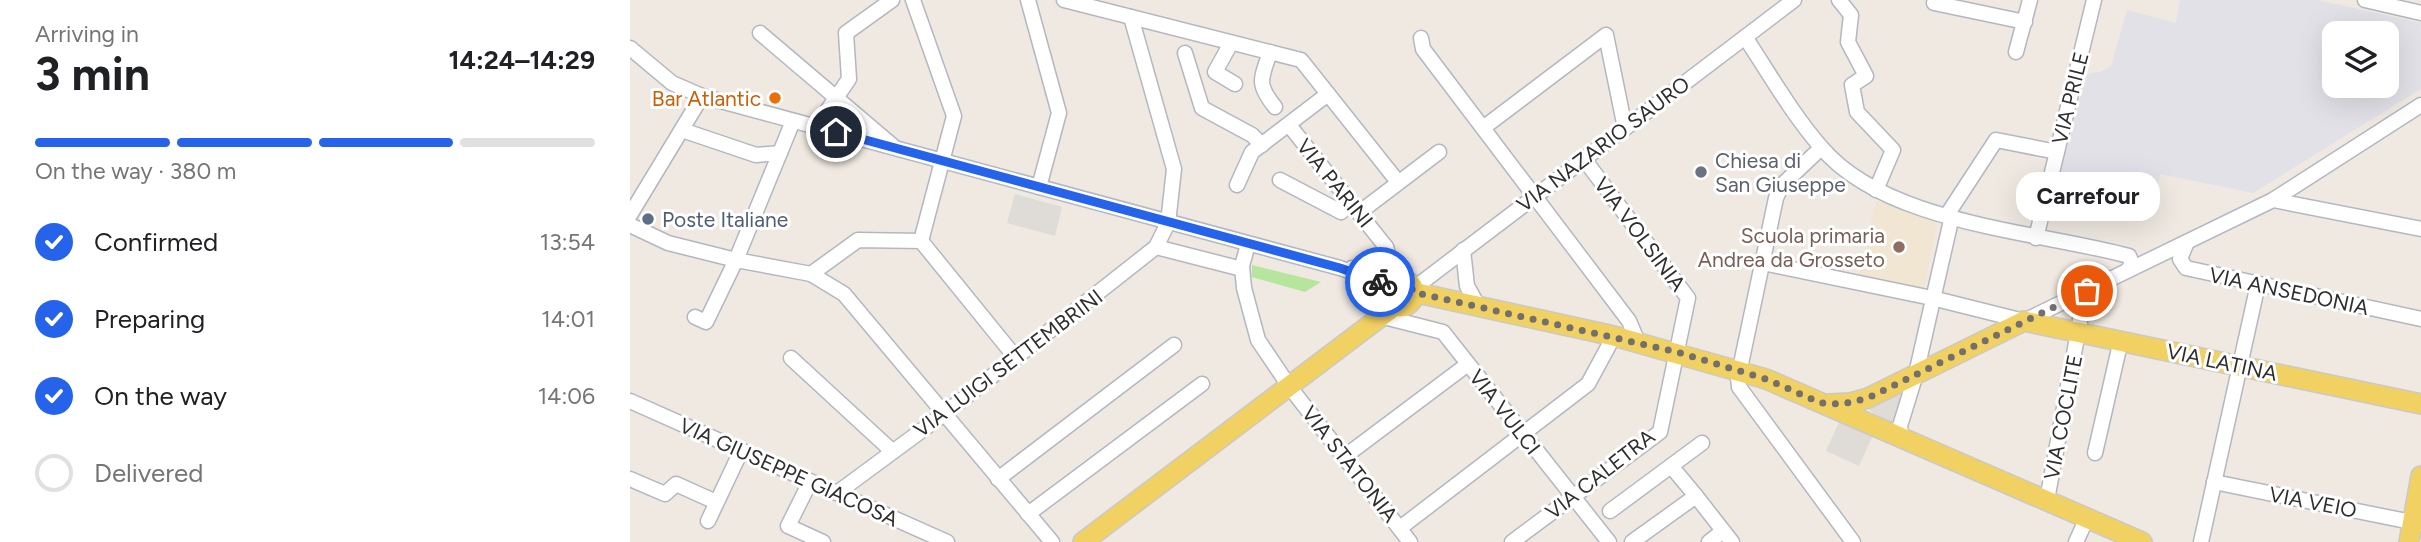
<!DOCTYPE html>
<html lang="en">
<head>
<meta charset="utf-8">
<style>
  body { margin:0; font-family:Figtree,sans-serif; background:#f6f6f6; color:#202124; height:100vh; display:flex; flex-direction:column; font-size:26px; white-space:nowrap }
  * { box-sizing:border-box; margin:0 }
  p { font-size:23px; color:#757577 }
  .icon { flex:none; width:38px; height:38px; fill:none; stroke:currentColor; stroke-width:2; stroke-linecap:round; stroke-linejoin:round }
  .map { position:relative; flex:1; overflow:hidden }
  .side { display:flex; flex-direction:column; background:#fff; width:630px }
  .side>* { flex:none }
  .tools { position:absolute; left:1692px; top:21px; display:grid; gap:14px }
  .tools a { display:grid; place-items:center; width:77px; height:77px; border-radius:14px; background:#fff; box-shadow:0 7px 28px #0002; font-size:35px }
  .pin { position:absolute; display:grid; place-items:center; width:60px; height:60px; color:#fff; margin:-30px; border:4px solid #fff; border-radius:50%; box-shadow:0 2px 7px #0007 }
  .courier { position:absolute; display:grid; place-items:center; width:70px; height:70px; margin:-35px; border:5px solid #2563eb; border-radius:50%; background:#fff; color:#222; box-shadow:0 2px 9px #0007 }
  .bubble { position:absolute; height:49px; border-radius:21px; background:#fff; box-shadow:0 7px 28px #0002; font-size:23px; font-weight:700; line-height:49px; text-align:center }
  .headline em { font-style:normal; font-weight:700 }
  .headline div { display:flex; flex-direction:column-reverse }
  .headline { display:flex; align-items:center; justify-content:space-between; height:119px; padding:0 35px }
  h1 { font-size:46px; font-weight:700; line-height:52px }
  .bar { display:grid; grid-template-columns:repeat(4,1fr); gap:10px 7px; align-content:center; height:84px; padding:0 35px }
  .bar i { height:9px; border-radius:5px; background:#e0e0e0 }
  .bar .selected { background:#2563eb }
  .bar p { grid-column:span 4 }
  ol { padding:0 35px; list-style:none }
  li { display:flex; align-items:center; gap:21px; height:77px }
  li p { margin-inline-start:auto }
  li .icon { padding:7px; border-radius:50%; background:#2563eb; color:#fff; stroke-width:4 }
  li:last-child { color:#757577 }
  li i { width:38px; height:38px; border:4px solid #e0e0e0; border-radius:50% }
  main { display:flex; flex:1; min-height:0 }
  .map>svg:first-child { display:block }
</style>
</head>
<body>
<main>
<section class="side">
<div class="headline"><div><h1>3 min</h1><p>Arriving in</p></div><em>14:24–14:29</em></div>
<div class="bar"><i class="selected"></i><i class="selected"></i><i class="selected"></i><i></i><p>On the way · 380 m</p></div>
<ol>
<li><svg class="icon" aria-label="check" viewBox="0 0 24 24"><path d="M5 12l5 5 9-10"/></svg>Confirmed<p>13:54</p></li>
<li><svg class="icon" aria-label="check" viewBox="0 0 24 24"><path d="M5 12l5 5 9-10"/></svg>Preparing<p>14:01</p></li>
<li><svg class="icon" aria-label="check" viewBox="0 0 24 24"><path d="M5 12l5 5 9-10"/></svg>On the way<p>14:06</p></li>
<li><i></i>Delivered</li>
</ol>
</section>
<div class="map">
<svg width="1791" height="542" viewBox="0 0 1791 542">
  <rect width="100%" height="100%" fill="#efe9e1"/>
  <!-- industrial -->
  <path fill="#e3e1e8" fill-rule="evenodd" d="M1550,0H1688L1791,23V89L1623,193L1530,174L1526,195L1430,175L1456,74L1470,72L1481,66L1497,10L1546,23ZM1704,33H1757V86H1704Z"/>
  <!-- education -->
  <path fill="#f0e6d1" d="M1246,201L1308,220L1294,288L1229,275Z"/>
  <!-- green -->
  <path fill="#b6e59e" d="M622,265L691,282L675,292L622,277Z"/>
  <!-- plaza -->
  <g fill="#dfdcd8">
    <path d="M385,194L432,207L425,236L377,223Z"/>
    <path d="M1275,390L1266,426L1240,411L1239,407Z"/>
    <path d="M1210,420L1243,435L1229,466L1196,451Z"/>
  </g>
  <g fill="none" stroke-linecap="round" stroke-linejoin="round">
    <!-- minor casing -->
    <g stroke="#b4b7c1" stroke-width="17">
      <g id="minor">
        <path d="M283,0L324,116L291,241"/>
        <path d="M398,0L429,113L409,187"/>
        <path d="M434,0L671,60L768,182"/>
        <path d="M1209,0L1221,15L1218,42L1236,76L1222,85L1227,112L1263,150L1246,190"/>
        <path d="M1735,0L1791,13"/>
        <path d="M1304,3L1395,22"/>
        <path d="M130,33L263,146"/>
        <path d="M1115,37C1139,73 1162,114 1191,147C1255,224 1407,231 1499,256L1502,263L1498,270"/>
        <path d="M791,38L793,49L999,321L1008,342"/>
        <path d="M601,43L585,72L605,84"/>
        <path d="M0,48L42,83L72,96L710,268L759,285"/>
        <path d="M640,52C631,80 626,83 645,107"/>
        <path d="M1386,52L1400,0"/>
        <path d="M555,53L572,108L622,135L632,145"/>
        <path d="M659,125L756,247L766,280"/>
        <path d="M186,127L219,79L216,33L262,0"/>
        <path d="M853,128L976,35L995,128"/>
        <path d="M52,130L126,155L150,153"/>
        <path d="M1191,148L1152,185L1146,198L1108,378L1109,387L1223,542"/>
        <path d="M650,180L711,212L722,203"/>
        <path d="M607,185L622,152L698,94"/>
        <path d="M1643,200L1791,229"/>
        <path d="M730,212L809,152"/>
        <path d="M0,215L72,96"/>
        <path d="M1317,215L1366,140L1427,152"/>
        <path d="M0,225L38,243L106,260L181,274L214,294L422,542"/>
        <path d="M1406,238L1464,0"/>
        <path d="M1557,242L1550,259L1556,268L1791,319"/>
        <path d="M618,244L612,266L614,288L628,340L659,386L780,542"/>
        <path d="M526,247L612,269"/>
        <path d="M833,250L837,286L847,304"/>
        <path d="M1133,263L1302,298L1394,321L1643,200L1791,105"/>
        <path d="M722,268C741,268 748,264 756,247"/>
        <path d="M181,274L228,240L291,241L386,358"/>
        <path d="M730,279L759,301"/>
        <path d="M783,289L1164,0"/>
        <path d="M750,316L813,332L979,542"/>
        <path d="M65,317L76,322L106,260L163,121"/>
        <path d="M161,358L262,451"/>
        <path d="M0,401L317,542"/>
        <path d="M1271,433L1270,426L1286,374L1322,216"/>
        <path d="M1465,453L1491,340"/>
        <path d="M714,457L838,364"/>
        <path d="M1041,466L1066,496"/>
        <path d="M0,479L35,494L46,484L86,502"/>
        <path d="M368,479L544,345"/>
        <path d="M180,482L158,526L193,542"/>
        <path d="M1584,482L1791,524"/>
        <path d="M207,493L314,414L526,247L538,223L544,169L501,17"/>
        <path d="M1417,500L1450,321V310L1436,301"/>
        <path d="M980,511L1072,443"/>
        <path d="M398,514L572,384"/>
        <path d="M78,521L111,451"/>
        <path d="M770,528L958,384L984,336"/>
        <path d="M882,542L1030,432L1058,298L954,159"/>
        <path d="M1002,542L1066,496L1102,542"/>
        <path d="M1079,542L1093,531"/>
        <path d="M1446,542L1457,518"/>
        <path d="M1571,542L1628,284"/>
      </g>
    </g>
    <!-- major casing -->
    <g stroke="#c9c9c9" stroke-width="22">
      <g id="major">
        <circle cx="770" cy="293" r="14"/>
        <path d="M783,292L984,336L1136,379L1512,542"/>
        <path d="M1200,404L1220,403L1238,398L1394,321L1791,404"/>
        <path d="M453,542L765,306"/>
        <path d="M1779,542L1791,476"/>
      </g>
    </g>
    <!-- minor -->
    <use href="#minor" stroke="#fff" stroke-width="14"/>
    <!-- major -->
    <use href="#major" stroke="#f2d163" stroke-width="19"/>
  </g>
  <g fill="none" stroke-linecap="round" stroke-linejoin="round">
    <!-- done -->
    <path stroke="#726f6d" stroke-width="7" stroke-dasharray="0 12.6" d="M750,282L759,285L773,280L781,286L783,292L1047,352L1136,379L1191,403L1213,404L1238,398L1457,291"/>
    <!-- route -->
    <path stroke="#2563eb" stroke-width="9" d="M206,132L710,268L750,282"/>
  </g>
  <!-- markers -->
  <circle fill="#e8710a" stroke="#fff" stroke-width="2.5" cx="145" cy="98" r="7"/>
  <circle fill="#6b7280" stroke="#fff" stroke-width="2.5" cx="1071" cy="172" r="7"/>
  <circle fill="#5c6f8a" stroke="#fff" stroke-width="2.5" cx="18" cy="219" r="7"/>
  <circle fill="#8d6e63" stroke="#fff" stroke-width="2.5" cx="1269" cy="247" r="7"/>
  <g text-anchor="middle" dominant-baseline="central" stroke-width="6" stroke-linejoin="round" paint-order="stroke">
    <!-- food labels -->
    <g font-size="21" fill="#c56008" stroke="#fff" text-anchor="end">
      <text x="131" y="98">Bar Atlantic</text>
    </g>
    <!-- street labels -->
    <g font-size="21" fill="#2e2e2e" stroke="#fff">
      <text transform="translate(1440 98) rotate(-76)">VIA PRILE</text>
      <text transform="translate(973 144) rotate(-37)">VIA NAZARIO SAURO</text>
      <text transform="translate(705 183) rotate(51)">VIA PARINI</text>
      <text transform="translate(1010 234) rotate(53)">VIA VOLSINIA</text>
      <text transform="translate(1659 291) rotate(12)">VIA ANSEDONIA</text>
      <text transform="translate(1592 362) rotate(12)">VIA LATINA</text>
      <text transform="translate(378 363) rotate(-37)">VIA LUIGI SETTEMBRINI</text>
      <text transform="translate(875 412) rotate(52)">VIA VULCI</text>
      <text transform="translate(1433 417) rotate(-79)">VIA COCLITE</text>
      <text transform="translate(720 464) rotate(52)">VIA STATONIA</text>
      <text transform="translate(159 472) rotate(24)">VIA GIUSEPPE GIACOSA</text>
      <text transform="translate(970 474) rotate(-38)">VIA CALETRA</text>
      <text transform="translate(1683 502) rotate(11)">VIA VEIO</text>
    </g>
    <!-- worship labels -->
    <g font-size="21" fill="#5b616d" stroke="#fff" text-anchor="start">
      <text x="1085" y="160">Chiesa di<tspan x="1085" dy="24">San Giuseppe</tspan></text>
    </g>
    <!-- service labels -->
    <g font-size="21" fill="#4e5e75" stroke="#fff" text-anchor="start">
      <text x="32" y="219">Poste Italiane</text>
    </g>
    <!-- education labels -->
    <g font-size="21" fill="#785e54" stroke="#fff" text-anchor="end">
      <text x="1255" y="235">Scuola primaria<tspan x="1255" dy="24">Andrea da Grosseto</tspan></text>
    </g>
  </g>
</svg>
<div class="tools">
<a><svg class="icon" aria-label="layers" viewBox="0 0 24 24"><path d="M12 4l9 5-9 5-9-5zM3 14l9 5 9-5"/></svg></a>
</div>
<div class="pin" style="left:1457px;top:291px;background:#ea580c"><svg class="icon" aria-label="bag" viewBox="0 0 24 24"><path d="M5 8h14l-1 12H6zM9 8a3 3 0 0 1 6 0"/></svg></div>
<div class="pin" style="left:206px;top:132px;background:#1f2937"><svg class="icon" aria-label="home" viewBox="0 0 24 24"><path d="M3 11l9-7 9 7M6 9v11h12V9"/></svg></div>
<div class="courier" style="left:750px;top:282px"><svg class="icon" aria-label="bike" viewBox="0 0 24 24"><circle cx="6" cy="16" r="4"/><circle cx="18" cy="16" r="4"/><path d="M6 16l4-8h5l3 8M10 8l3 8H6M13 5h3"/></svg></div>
<div class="bubble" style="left:1386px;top:172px;width:144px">Carrefour</div>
</div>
</main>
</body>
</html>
